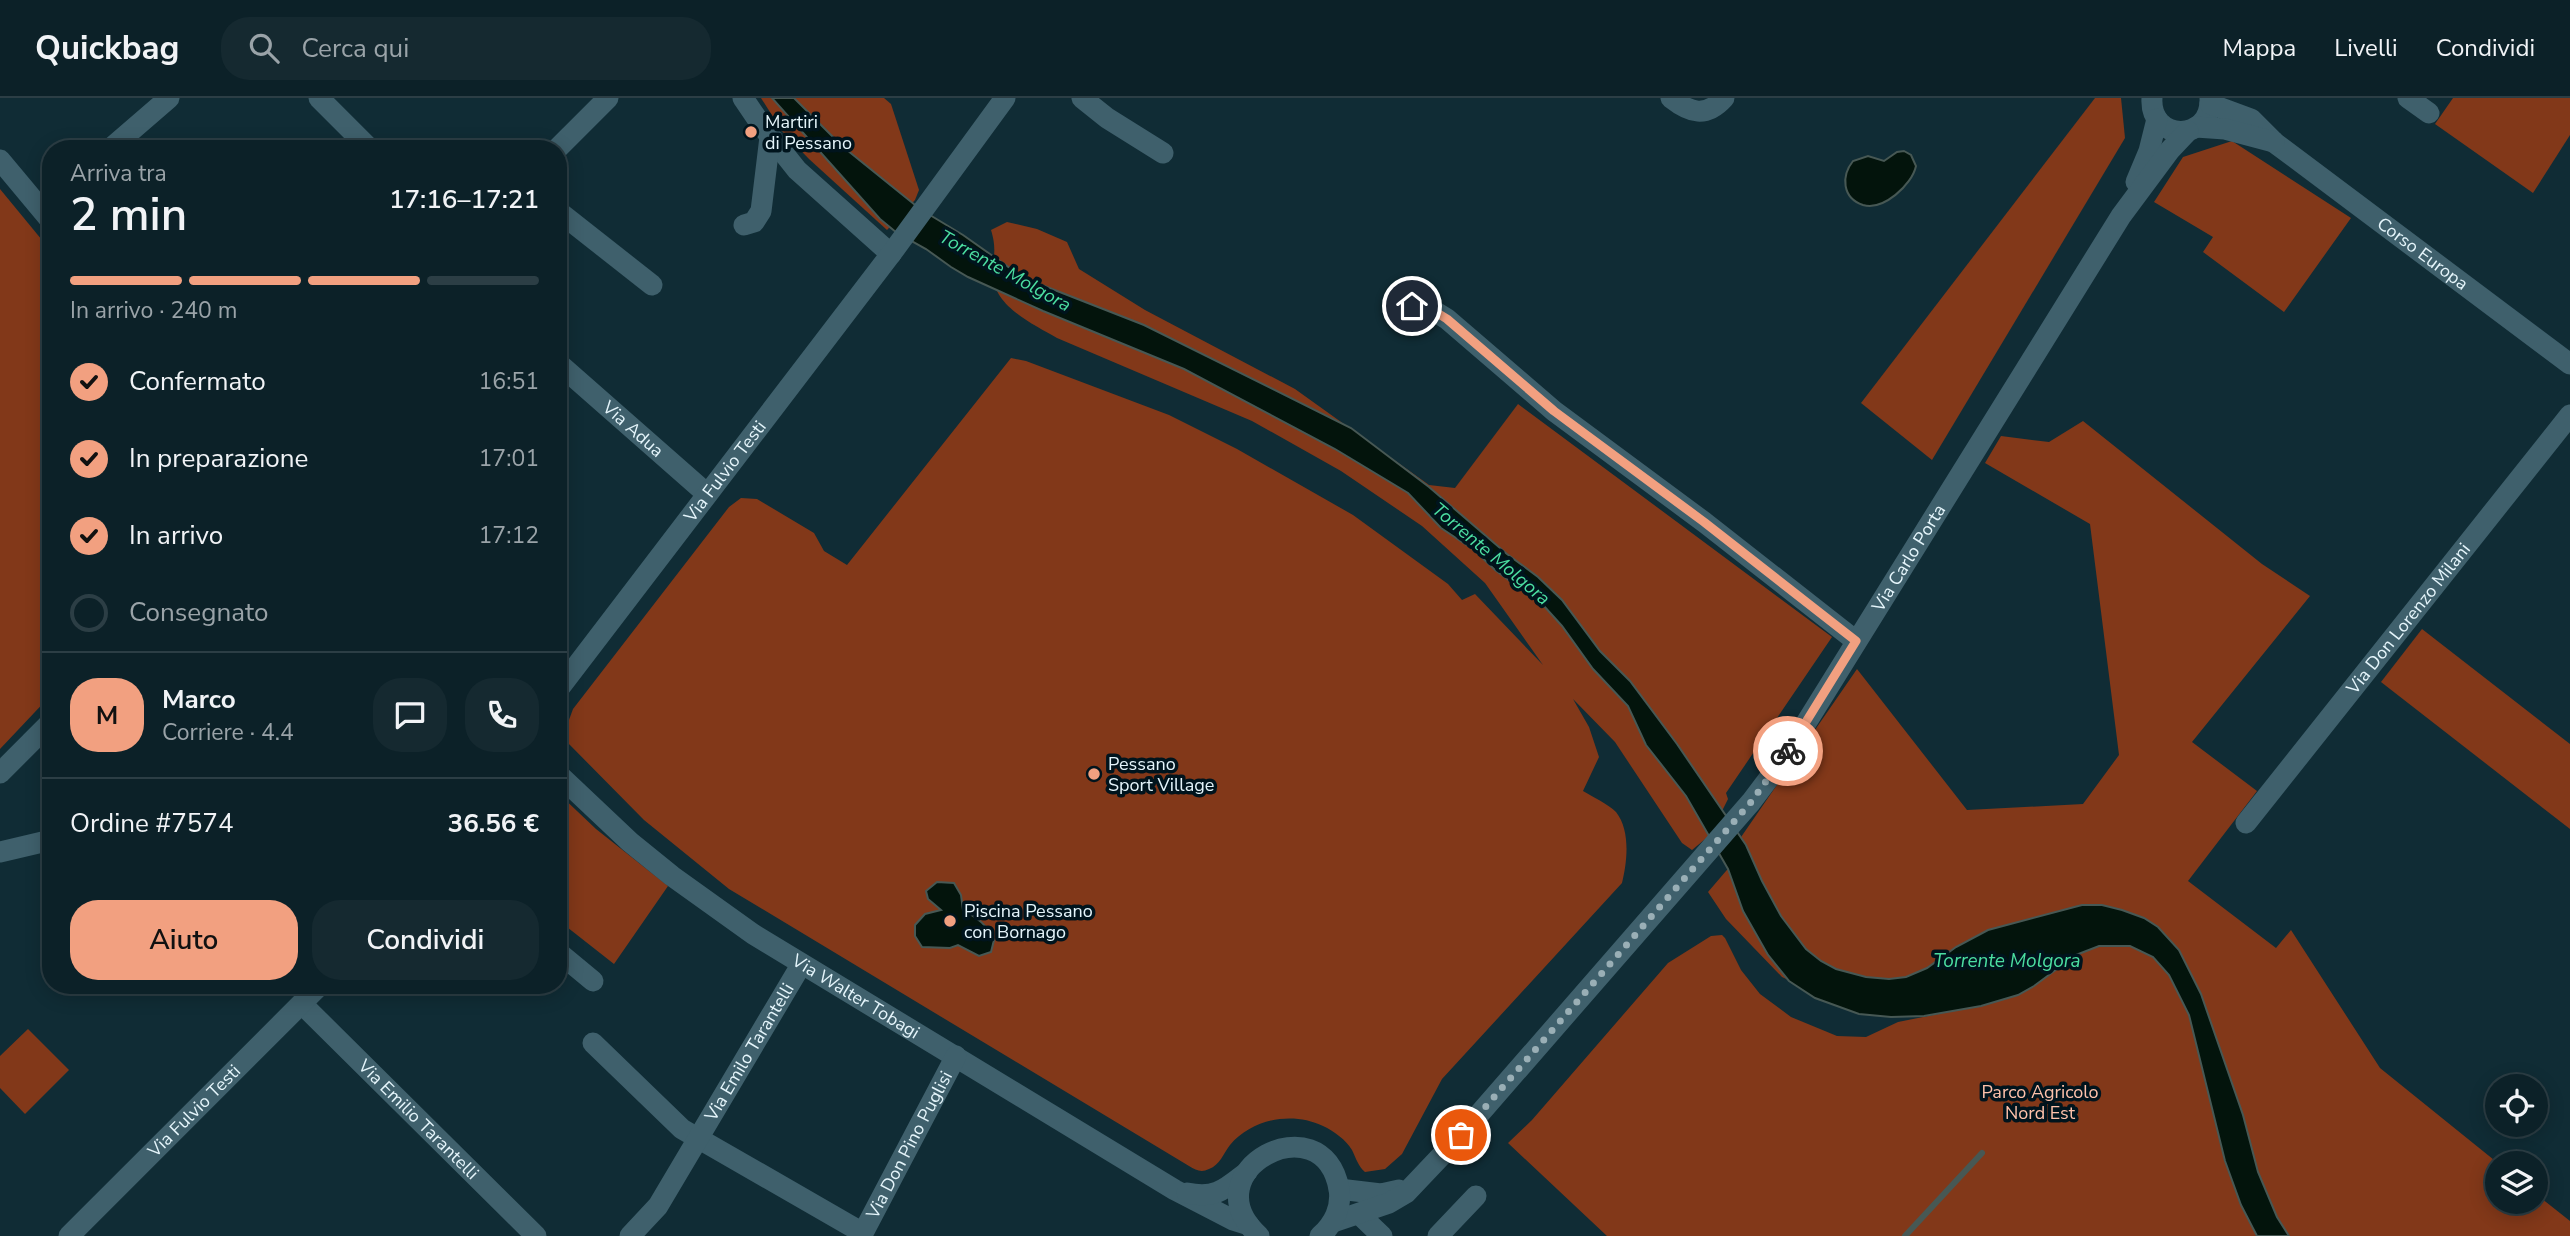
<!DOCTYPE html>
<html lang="it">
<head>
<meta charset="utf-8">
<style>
  body { margin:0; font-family:"Nunito Sans",sans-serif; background:#152930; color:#f1f3f6; height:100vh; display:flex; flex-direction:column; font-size:26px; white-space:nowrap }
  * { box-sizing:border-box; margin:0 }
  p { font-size:23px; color:#9aa3a8 }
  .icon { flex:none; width:38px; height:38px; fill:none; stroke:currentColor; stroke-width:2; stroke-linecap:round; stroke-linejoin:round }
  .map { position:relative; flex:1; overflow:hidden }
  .details { position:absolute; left:42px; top:42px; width:525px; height:854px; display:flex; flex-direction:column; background:#0c2128; border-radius:28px; box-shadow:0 4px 18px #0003,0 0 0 2px #2c3e45 }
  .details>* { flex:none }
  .tools { position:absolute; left:2485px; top:976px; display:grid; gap:14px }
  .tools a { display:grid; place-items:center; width:63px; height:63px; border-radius:50%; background:#0c2128; box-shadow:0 4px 18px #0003,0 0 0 2px #2c3e45; font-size:35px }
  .pin { position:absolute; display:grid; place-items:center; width:60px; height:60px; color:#fff; margin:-30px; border:4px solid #fff; border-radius:50%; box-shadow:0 2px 7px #0007 }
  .courier { position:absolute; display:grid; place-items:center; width:70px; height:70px; margin:-35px; border:5px solid #f2a080; border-radius:50%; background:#fff; color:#222; box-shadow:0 2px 9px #0007 }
  .summary em { font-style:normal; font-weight:600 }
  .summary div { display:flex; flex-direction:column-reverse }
  .summary { display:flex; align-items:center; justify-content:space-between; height:119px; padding:0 28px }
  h1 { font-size:46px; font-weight:600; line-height:52px }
  .bar { display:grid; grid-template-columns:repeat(4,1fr); gap:10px 7px; align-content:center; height:84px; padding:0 28px }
  .bar i { height:9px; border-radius:5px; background:#2c3e45 }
  .bar .on { background:#f2a080 }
  .bar p { grid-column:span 4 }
  .line { display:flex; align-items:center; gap:18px; padding:0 28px; border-top:2px solid #2c3e45 }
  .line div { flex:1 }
  .round { display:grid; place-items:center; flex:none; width:74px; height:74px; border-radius:28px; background:#152930 }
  ol { padding:0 28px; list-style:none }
  li { display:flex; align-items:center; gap:21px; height:77px }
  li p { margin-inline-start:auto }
  li .icon { padding:7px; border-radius:50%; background:#f2a080; color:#111; stroke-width:4 }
  li:last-child { color:#9aa3a8 }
  li i { width:38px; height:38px; border:4px solid #2c3e45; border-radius:50% }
  .primary-button { display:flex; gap:14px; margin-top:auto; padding:14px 28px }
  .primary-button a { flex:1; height:80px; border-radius:28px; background:#f2a080; color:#111; font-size:28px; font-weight:600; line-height:80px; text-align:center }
  .primary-button a+a { background:#152930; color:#f1f3f6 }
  header { display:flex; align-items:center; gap:42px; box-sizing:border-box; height:98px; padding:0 35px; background:#0c2128; border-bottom:2px solid #2c3e45 }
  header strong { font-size:33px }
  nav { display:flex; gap:38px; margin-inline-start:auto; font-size:24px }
  .search { width:490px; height:63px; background:#152930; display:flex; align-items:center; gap:18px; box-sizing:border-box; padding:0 24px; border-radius:28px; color:#9aa3a8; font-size:26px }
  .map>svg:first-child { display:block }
</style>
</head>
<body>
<header>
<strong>Quickbag</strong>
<div class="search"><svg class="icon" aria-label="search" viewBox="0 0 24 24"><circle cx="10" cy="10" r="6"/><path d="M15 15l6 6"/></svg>Cerca qui</div>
<nav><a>Mappa</a><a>Livelli</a><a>Condividi</a></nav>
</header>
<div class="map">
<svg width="2570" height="1138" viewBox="0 0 2570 1138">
  <rect width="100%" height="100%" fill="#102c35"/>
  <!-- green -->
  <g fill="#823819">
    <path d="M761,0H884L891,6L919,92L915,102L887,132L809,61L782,33Z"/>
    <path d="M2095,0H2121L2125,40L1932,362L1861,305Z"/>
    <path d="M2453,0H2570V37L2533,95L2435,26Z"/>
    <path d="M2232,43L2351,120L2284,214L2203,154L2213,139L2154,104L2183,59Z"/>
    <path d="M0,91L51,153V597L0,651Z"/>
    <path d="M1007,124L1037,131L1067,144L1079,171L1145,212L1295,291L1429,387L1455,390L1518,306L1832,539L1726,695L1728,701L1710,737L1692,752L1682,745L1615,644L1573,601L1589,629L1599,659L1583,693C1593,699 1608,706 1616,714C1631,733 1627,765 1622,785L1442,981L1402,1056L1385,1071L1365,1074C1358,1068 1356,1060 1352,1052C1346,1042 1334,1033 1323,1028C1292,1013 1252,1021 1230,1047C1223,1056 1220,1067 1209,1071C1201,1075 1196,1072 1189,1068L729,791L644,722L567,644L566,630L573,611L729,409L741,400L757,401L814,435L824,453L847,467L1011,260L1026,263L1169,317L1237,351L1353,417L1448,486L1462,502L1475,496L1543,567L1485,485L1422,428L1341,373L1252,323L1057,240C1033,226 993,208 993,176C993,157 997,152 991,132Z"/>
    <path d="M2083,323L2262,466L2310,498L2192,644L2257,693L2188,783L2276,850L2291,832L2380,970L2499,1066L2497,1104H2536V1096L2570,1123V1138H1607L1508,1045L1532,1022L1668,865L1711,838L1722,837L1725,840L1741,872L1760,896L1791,919L1837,938L1866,939L1898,924L1938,916L1958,892L1861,916L1782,879L1726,821L1708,794L1744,752L1739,742L1857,571L1967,712L2083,706L2119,657L2090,426L1985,365L2001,338L2049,344Z"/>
    <path d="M2422,531L2570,646V731L2381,584Z"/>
    <path d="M558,695L596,731L668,788L614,866L558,822Z"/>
    <path d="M28,931L69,972L25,1016L0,990V958Z"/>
  </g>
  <!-- water -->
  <g fill="#03140c" stroke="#475854" stroke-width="2">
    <path d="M772,0H794L842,48L920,111L963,137L1024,180L1144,227L1351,330L1429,389L1507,456L1538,479L1562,502L1600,553L1630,583L1677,646L1746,747L1762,783L1781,818L1806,851L1821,863L1836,871L1866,879L1889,881L1906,879L1927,870L1956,849L1988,832L2082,807H2102L2122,812L2144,820L2158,829L2179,852L2201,896L2243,1017L2258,1074L2277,1119L2289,1138H2257L2241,1107L2225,1063L2189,917L2169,877L2153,859L2130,848H2099L2076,857L2034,888L2018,897L1981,908L1924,918L1891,919L1859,916L1815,900L1789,883L1768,857L1743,813L1728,771L1686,698L1646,647L1628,608L1593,571L1562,528L1544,508L1495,472L1474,452L1441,430L1408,395L1335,351L1184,271L1043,213L968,179L951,169L926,151L897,135L880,121Z"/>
    <path d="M1904,53L1911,57L1916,68C1912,87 1883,113 1863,107C1842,100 1841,78 1853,63L1868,58L1884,63L1897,54Z"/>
    <path d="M937,784L954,785L961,797L963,812C978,820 987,827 994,842L991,854L979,858L958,847L950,850L922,849L915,838V827L925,816L941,812L928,801L926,793Z"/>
  </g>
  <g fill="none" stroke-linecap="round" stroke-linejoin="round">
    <!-- stream -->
    <path stroke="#475854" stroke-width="6" d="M1905,1138L1982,1055"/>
    <!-- minor -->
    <g stroke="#3f606c" stroke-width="21">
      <path d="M319,0L370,51"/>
      <path d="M743,0L762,28L797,72L891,156"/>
      <path d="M1082,0L1107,20L1163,55"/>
      <path d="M1671,0C1690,15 1706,20 1724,0"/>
      <path d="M2152,0C2149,44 2212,45 2210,0"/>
      <path d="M2408,0L2429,15"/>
      <path id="s1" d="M2210,6L2251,21L2275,45L2570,266"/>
      <path d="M2196,29L2225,31L2274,44"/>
      <path d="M110,51L169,0"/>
      <path d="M557,51L608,0"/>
      <path d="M0,62L51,123"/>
      <path d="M2136,84L2149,53L2157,21"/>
      <path d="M558,113L652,187"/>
      <path d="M744,127L754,124L761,113L770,39"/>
      <path d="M1412,207L1434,213L1447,221L1554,313L1704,424L1856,543"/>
      <path id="s2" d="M558,265L707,396"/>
      <path id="s3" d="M558,592L891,156L1005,0"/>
      <path d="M0,675L51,624"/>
      <path id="s4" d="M558,676L630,744L672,778L753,836L1175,1092L1233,1122L1249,1127"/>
      <path id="s5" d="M2246,725L2570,317"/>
      <path d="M0,754L51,742"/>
      <path d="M558,854L593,883"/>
      <path id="s6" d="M302,906L536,1138"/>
      <path id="s7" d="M593,945L682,1031L863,1135L956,958"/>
      <path d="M1339,1091L1381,1096L1399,1092"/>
      <path d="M1187,1095C1216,1101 1225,1091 1247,1074"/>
      <path d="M1359,1116L1382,1138"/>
      <path id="s8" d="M1333,1124L1389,1105L1406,1095L1461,1037L1751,704L1785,659L2121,118L2170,52L2188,33"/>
      <path id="s9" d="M69,1138L320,887"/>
      <path id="s10" d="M630,1138L658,1108L801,867"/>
      <path d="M1259,1138C1188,1073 1323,1002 1339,1091C1342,1109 1334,1126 1320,1138"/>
      <path d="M1438,1138L1476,1098"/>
    </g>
  </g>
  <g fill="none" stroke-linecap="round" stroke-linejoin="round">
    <!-- done -->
    <path stroke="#9aafb6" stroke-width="7" stroke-dasharray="0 12.6" d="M1461,1037L1751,704L1788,653"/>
    <!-- route -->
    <path stroke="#f2a080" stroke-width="9" d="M1412,208L1434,213L1447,221L1554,313L1704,424L1856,543L1788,653"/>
  </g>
  <!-- markers -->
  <g fill="#f2a080" stroke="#00141d" stroke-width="2.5">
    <circle cx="751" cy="34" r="7"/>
    <circle cx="1094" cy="676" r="7"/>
    <circle cx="950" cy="823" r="7"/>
  </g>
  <g text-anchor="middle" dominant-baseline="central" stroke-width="7" stroke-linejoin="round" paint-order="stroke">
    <!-- poi labels -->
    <g font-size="18" fill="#e5f5fb" stroke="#00141d" text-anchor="start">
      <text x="765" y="24">Martiri<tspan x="765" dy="21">di Pessano</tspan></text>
      <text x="1108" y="666">Pessano<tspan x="1108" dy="21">Sport Village</tspan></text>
      <text x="964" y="813">Piscina Pessano<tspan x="964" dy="21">con Bornago</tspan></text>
    </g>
    <!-- street labels -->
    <g font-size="18" fill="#e5f5fb" stroke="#00141d">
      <text stroke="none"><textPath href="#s1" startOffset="262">Corso Europa</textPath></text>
      <text stroke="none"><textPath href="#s2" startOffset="100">Via Adua</textPath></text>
      <text stroke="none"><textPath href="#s3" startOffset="275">Via Fulvio Testi</textPath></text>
      <text stroke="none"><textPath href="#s8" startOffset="891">Via Carlo Porta</textPath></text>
      <text stroke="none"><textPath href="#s5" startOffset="261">Via Don Lorenzo Milani</textPath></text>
      <text stroke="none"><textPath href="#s4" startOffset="373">Via Walter Tobagi</textPath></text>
      <text stroke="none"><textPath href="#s10" startOffset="220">Via Emilo Tarantelli</textPath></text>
      <text stroke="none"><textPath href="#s9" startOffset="177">Via Fulvio Testi</textPath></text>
      <text stroke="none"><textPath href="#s6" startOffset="164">Via Emilio Tarantelli</textPath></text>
      <text stroke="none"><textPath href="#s7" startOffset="432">Via Don Pino Puglisi</textPath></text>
    </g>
    <!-- park labels -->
    <g font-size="18" fill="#fec2ab" stroke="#00141d">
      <text x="2040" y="994">Parco Agricolo<tspan x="2040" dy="21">Nord Est</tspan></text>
    </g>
    <!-- water labels -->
    <g font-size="19" font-style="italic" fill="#4bdea1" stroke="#00141d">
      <text transform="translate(1005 173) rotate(29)">Torrente Molgora</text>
      <text transform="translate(1491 456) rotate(40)">Torrente Molgora</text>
      <text x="2007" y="863">Torrente Molgora</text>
    </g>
  </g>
</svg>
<div class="tools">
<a><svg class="icon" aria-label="locate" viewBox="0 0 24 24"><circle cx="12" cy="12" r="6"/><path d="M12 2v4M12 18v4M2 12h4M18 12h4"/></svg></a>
<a><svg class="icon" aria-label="layers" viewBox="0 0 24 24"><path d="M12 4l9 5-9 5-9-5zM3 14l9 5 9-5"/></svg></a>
</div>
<div class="pin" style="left:1461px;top:1037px;background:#ea580c"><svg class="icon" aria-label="bag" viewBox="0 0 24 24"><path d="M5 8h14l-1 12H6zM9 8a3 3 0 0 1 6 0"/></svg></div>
<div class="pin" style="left:1412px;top:208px;background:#1f2937"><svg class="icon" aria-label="home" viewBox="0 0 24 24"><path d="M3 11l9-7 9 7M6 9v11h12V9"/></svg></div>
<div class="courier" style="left:1788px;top:653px"><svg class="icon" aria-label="bike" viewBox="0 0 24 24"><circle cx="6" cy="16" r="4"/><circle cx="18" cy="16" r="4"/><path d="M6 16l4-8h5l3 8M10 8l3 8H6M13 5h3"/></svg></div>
<section class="details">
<div class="summary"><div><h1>2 min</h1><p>Arriva tra</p></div><em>17:16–17:21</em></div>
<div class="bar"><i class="on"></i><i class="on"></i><i class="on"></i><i></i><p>In arrivo · 240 m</p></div>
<ol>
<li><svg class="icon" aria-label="check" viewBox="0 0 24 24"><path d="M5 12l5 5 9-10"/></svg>Confermato<p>16:51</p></li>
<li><svg class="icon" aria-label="check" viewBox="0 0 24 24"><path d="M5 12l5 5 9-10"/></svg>In preparazione<p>17:01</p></li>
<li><svg class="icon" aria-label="check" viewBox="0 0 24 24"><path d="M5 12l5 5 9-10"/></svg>In arrivo<p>17:12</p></li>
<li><i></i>Consegnato</li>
</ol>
<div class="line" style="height:126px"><b class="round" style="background:#f2a080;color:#111">M</b><div><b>Marco</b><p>Corriere · 4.4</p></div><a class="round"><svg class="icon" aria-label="chat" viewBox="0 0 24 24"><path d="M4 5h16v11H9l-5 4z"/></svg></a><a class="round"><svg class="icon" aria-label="phone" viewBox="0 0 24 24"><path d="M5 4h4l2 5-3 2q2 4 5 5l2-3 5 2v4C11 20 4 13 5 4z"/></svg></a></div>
<div class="line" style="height:91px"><div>Ordine #7574</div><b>36.56 €</b></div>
<div class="primary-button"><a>Aiuto</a><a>Condividi</a></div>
</section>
</div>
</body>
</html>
